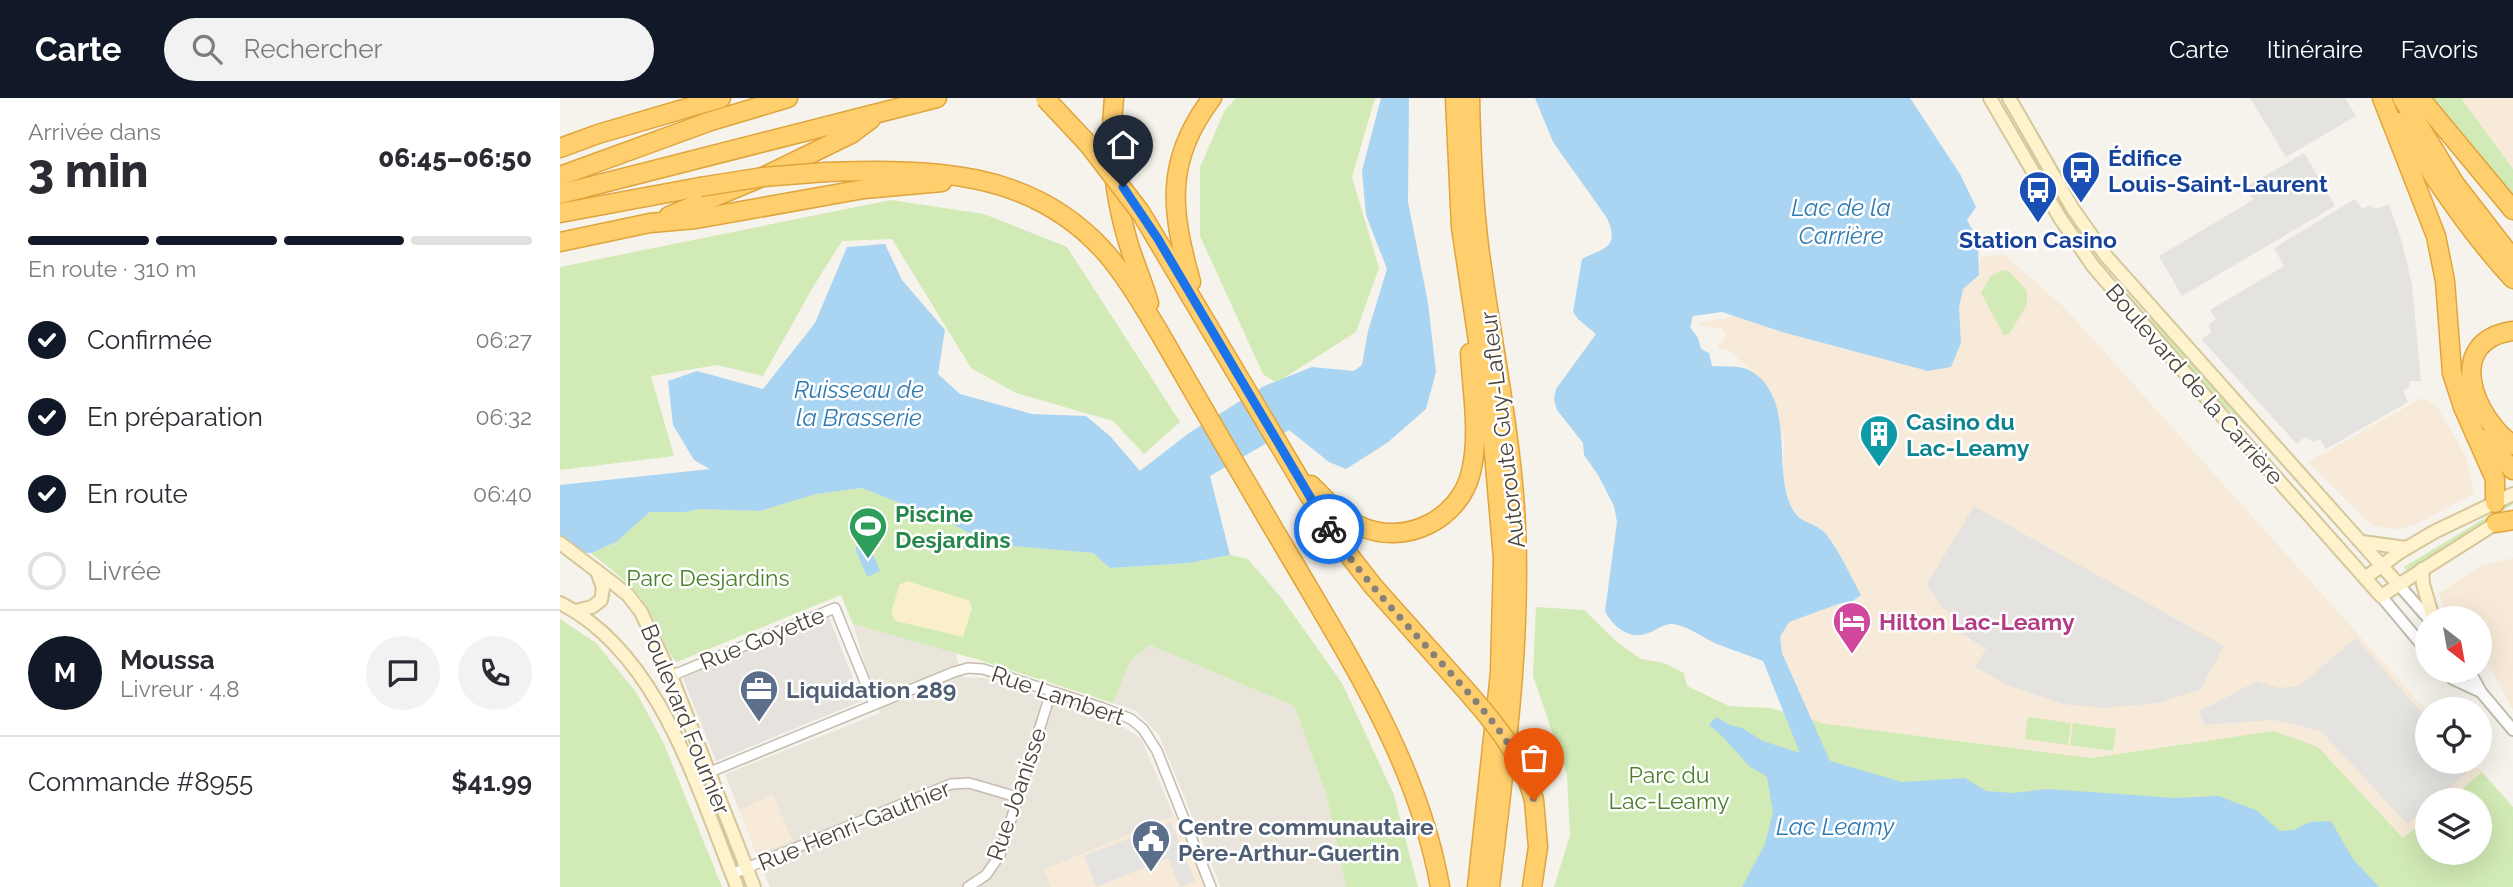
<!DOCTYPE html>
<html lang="fr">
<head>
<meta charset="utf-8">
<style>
  body { margin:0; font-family:Raleway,sans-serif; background:#f2f2f3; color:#2b2b33; height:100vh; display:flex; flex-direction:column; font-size:26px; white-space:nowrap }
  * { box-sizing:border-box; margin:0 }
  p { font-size:23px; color:#7c7c81 }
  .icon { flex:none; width:38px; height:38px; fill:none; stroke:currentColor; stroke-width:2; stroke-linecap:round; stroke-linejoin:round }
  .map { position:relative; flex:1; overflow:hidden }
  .drawer { display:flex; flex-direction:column; background:#fff; width:560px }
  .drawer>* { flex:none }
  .needle { width:46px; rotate:149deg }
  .fabs { position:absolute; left:1855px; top:508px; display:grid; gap:14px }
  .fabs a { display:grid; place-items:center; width:77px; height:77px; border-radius:50%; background:#fff; box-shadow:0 7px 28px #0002; font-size:35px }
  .pin { position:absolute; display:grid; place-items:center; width:60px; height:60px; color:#fff; margin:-72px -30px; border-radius:50% 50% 50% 0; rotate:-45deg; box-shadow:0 0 7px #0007 }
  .pin .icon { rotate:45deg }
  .courier { position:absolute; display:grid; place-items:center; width:70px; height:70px; margin:-35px; border:5px solid #1a73e8; border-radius:50%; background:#fff; color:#222; box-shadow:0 2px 9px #0007 }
  .headline em { font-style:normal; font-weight:800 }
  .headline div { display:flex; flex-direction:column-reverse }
  .headline { display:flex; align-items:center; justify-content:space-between; height:119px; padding:0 28px }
  h1 { font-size:46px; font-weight:800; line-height:52px }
  .bar { display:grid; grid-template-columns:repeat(4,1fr); gap:10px 7px; align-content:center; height:84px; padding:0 28px }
  .bar i { height:9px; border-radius:5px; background:#e1e1e2 }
  .bar .current { background:#111827 }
  .bar p { grid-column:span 4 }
  .line { display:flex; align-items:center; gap:18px; padding:0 28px; border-top:2px solid #e1e1e2 }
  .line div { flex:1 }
  .round { display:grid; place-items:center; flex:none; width:74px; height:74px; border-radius:37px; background:#f2f2f3 }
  ol { padding:0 28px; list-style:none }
  li { display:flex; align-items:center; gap:21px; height:77px }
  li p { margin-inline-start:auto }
  li .icon { padding:7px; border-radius:50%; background:#111827; color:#fff; stroke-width:4 }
  li:last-child { color:#7c7c81 }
  li i { width:38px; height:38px; border:4px solid #e1e1e2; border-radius:50% }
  header { display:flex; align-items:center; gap:42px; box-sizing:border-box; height:98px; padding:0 35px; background:#111827; color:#fff }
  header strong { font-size:33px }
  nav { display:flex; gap:38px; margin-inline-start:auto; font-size:24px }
  .search { width:490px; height:63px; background:#f2f2f3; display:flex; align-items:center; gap:18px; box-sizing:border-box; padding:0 24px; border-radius:38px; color:#7c7c81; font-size:26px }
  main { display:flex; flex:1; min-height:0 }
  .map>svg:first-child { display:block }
</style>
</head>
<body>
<header>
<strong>Carte</strong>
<div class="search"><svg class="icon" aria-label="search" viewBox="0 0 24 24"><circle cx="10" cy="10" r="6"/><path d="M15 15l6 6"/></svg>Rechercher</div>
<nav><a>Carte</a><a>Itinéraire</a><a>Favoris</a></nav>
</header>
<main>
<section class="drawer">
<div class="headline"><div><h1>3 min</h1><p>Arrivée dans</p></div><em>06:45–06:50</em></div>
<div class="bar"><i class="current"></i><i class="current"></i><i class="current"></i><i></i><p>En route · 310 m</p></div>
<ol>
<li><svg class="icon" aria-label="check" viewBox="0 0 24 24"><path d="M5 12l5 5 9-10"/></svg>Confirmée<p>06:27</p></li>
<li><svg class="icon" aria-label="check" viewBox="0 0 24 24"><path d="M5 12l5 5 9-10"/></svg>En préparation<p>06:32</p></li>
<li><svg class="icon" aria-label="check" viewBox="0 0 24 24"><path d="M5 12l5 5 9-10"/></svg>En route<p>06:40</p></li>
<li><i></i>Livrée</li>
</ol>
<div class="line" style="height:126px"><b class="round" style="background:#111827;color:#fff">M</b><div><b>Moussa</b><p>Livreur · 4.8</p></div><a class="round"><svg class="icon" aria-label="chat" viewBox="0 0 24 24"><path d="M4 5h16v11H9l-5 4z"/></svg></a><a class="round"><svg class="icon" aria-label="phone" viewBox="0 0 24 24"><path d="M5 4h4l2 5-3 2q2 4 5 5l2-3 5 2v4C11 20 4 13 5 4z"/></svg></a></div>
<div class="line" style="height:91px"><div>Commande #8955</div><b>$41.99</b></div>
</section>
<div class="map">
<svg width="1953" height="789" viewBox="0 0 1953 789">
  <rect width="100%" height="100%" fill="#f6f3ec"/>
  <!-- residential -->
  <g fill="#eae5da">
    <path d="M293,526L395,554L402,579L425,580L555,624L581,640L614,718L484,772L491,789H210L165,676L320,615Z"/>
    <path d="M590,547L734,608L766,695L786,789H661L599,637L576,613L553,605L570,563Z"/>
  </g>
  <!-- commercial -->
  <g fill="#f7ead8">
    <path d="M1901,0H1953V71L1949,66Z"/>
    <path d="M1443,156L1504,209L1867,613V663H1912L1922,674L1889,702H1867V720L1843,740L1758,649L1714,633L1531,660L1266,626L1251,622L1222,555L1220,539L1229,524L1281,505H1290L1300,497L1265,435L1255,427L1241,423L1230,407L1223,381L1224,344L1211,292L1169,252L1158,251V246L1165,243L1166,236L1161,230L1141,229L1139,225L1176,218L1222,234L1368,273L1391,269L1401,245L1399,210L1403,190L1419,177L1420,160Z"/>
    <path d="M1862,300L1877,308L1906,359L1914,396L1858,425L1839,432L1813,428L1748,364Z"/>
    <path d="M1953,460V612L1928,565L1920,554V520H1892L1885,511L1879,495L1923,467Z"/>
    <path d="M213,697L232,742L198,757L179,712Z"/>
    <path d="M622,715L651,789H491L483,772Z"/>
  </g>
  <!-- industrial -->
  <path fill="#e6e2dd" d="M269,519L302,603L156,663L123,580Z"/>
  <!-- green -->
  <g fill="#d2eab5">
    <path d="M676,0H815L792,79L819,170L796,234L716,285L703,276L640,138V69L665,12Z"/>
    <path d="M1870,0H1901L1953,71V99Z"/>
    <path d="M331,102L424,116L507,149L620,324L584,356L553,323L456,295L411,270L332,141L282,143L253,189L203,278L157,267L91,278L114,358L0,372V169Z"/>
    <path d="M1443,172L1449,173L1467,193V207L1449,236L1444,237L1421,195L1430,179Z"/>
    <path d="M1549,174L1583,213L1603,230L1808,459L1806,461L1690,332L1647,292Z"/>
    <path d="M302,390L388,424L426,444L453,448L533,455L550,470L629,465L670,457L688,461L723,502L782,585L834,697L858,789H786L766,695L734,608L590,547L570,563L553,605L416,561L293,526L281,497L117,564C108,558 95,520 86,507C72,486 50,471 31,455L56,444L90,414H125L140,411L200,413L256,396Z"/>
    <path d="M1953,403V406L1861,465L1846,472L1844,469Z"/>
    <path d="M976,509L1024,512L1058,545L1081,561L1104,565L1124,575L1127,588L1169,608L1210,610L1266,626L1531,660L1714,633L1758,649L1843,740L1867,720V754H1920V702H1889L1922,674L1953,709V789H994L1010,737L1007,677L973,578Z"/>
    <path d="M0,521L36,545L76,594L104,646L162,789H0Z"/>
    <path d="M1468,619L1511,625L1508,647L1465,641Z"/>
    <path d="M1513,625L1556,631L1553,653L1510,647Z"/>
  </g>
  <!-- sand -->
  <path fill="#f9efc9" d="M347,483L410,503L412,510L403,539L336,523L331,516L339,487Z"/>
  <!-- parking -->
  <g fill="#e5e3e0">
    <path d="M1690,0H1785L1796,18L1726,59Z"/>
    <path d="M1744,55L1775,108L1622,198L1599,158L1693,102L1686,89Z"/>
    <path d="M1795,101L1802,111L1810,107L1817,111L1829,106L1841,141L1852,186L1861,283H1851L1849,289L1843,293L1848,304L1766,351L1760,341L1754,344L1745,339L1737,346L1641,241L1651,235L1649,227L1656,221L1650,212L1724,168L1714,150Z"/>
    <path d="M1414,408L1664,548L1640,592L1597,605L1546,610L1502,606L1445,586L1415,569L1426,551L1392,529L1396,519L1381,509L1367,486Z"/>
    <path d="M1796,540L1867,620V663H1906L1912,670L1875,702H1867V709L1847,726L1761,633L1714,622L1644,627L1640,613L1697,583L1718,590L1739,588Z"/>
    <path d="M611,724L635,783L620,789L608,760L536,789L524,758Z"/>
  </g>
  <!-- water -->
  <g fill="#a9d4f2">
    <path d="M821,0H849L848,104L868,205L876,274L866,311L827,345L786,371L769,364L729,332L650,378L670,457L629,465L550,470L533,455L453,448L426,444L388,424L302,390L256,396L200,413L140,411L125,414H90L56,444L31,455L0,453V387L150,371L134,362L113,327L108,283L137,273L203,291L255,225L287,149L325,146L342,182L385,232L378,276L400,296L472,316L526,318L550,338L580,373L629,335L704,288L752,269L794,273L802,267L808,233L827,171L806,117L802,73Z"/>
    <path d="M975,0H1350L1400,76L1416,109L1407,122L1418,142L1419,177L1403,191L1399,210L1401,245L1391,269L1368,273L1222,234L1162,214L1133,218L1130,229L1138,240L1141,251L1149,255L1152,268C1163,269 1180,267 1189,272C1236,298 1213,366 1230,406C1239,428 1253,422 1266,436C1280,454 1290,477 1301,497L1290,505H1281L1229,524L1220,539L1222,555L1270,663L1342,684L1405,680L1426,693L1454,695L1487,691L1615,700L1658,698L1696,712L1720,733L1734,732L1750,724L1771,723L1793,761L1819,789H1182L1205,746L1213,714L1207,679L1189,668L1163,639L1149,627L1156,619L1170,627L1182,630L1203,643L1240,655L1203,563C1188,557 1172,552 1157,546C1144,540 1132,531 1118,527C1106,523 1099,531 1088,535C1070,543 1052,528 1045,513L1057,424L1054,408L1038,377L1024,357L1023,345L997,312L994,301L996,291L1036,236L1018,221L1013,214L1022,161C1045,149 1060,150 1047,120L993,44Z"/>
    <path d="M308,444L320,473L307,479L295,450Z"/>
  </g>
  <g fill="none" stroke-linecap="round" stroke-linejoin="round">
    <!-- minor casing -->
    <g stroke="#c2bbae" stroke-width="12">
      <g id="minor">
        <path d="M111,578L275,510L314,606"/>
        <path d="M133,681L394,574L408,570L423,571L543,610L571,621L583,631L597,653L651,789"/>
        <path d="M172,776L391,686L409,685L457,699"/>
        <path d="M408,789L426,777L440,757L491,594"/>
      </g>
    </g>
    <!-- tertiary casing -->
    <g stroke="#c2bbae" stroke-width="14">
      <g id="tertiary">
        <path d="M1838,486L1868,520"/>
        <path d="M1821,498L1867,553"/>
        <path d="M1885,572L1893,581L1921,594"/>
        <path d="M1909,572L1921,594L1953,632"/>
      </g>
    </g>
    <!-- secondary casing -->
    <g stroke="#d6c79b" stroke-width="16">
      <g id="secondary">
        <path d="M1430,0L1500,120L1533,168L1688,348L1821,498L1941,422"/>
        <path d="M1449,0L1513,111L1546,158L1838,486"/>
        <path d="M1802,444L1846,450"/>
        <path d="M0,445L54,486L68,497L81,514L111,578L194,789"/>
        <path d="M1862,471L1863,486L1873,520"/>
        <path d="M1805,480L1840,454L1874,434L1953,396"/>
        <path d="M0,505C100,555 138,693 177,789"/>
        <path d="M15,513L32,509L41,502L43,490L37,473"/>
      </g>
    </g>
    <!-- motorway casing -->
    <g stroke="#e0a43c" stroke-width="21">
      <g id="motorway">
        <path d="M554,0C549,48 554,97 568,144C574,164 583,184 589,205"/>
        <path d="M895,0L901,129L933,344L943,460L940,575L917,789"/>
        <path d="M910,0C911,49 913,99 919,148C930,235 949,322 955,410C963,537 945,663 930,789"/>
        <path d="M1822,0L1876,138L1885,183L1892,275L1903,309L1935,381V405"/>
        <path d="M1842,0L1895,86L1953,161"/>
        <path d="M1860,0L1953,112"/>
        <path d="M1840,24C1873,80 1909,133 1953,181"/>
        <path d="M0,50L38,36L161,0"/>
        <path d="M266,74C369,71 470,70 545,154C566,178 582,206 599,234C644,312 689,390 735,467C795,569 859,670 880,789"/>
        <path d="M0,78L151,23L228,0"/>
        <path d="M0,96L377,0"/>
        <path d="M0,115L140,89"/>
        <path d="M581,115L771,434L813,488L903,589"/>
        <path d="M109,118L207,77L291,36L311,21"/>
        <path d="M0,144L90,125L136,121L304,91L382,84"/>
        <path d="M631,184C611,113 604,63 652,0"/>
        <path d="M1953,233C1883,243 1914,320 1953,347"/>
        <path d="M1924,341L1953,372"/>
        <path d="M751,387C766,402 780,419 800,428C845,449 900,421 911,374C920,336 912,293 910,255"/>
        <path d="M1936,425L1953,422"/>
        <path d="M972,789L978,749L974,702"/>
      </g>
    </g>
    <!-- minor -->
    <use href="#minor" stroke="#fff" stroke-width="9"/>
    <!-- tertiary -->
    <use href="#tertiary" stroke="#fff" stroke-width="10"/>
    <!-- secondary -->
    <use href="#secondary" stroke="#fff3cd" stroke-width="12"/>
    <!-- motorway -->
    <use href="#motorway" stroke="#ffcf6e" stroke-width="18"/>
    <!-- motorway-bridge casing -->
    <g stroke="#e0a43c" stroke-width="21" stroke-linecap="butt">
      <g id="motorway-bridge">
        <path d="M485,0L529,47L581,115"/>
        <path d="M140,89L203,79L266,74"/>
        <path d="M903,589C934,624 962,657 974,702"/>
      </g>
    </g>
    <!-- motorway-bridge -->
    <use href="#motorway-bridge" stroke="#ffcf6e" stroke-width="18"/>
  </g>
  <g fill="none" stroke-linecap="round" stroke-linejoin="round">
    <!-- done -->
    <path stroke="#878178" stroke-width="7" stroke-dasharray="0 12.6" d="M769,431C803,481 845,525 886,570C922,610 959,648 974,702"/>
    <!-- route -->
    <path stroke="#1a73e8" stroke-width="9" d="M563,89L598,141L769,431"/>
  </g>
  <!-- icons -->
  <defs>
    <g id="bus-pin" transform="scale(2.0125)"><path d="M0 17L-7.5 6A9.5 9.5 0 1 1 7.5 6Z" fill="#1a4fb4" stroke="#fff"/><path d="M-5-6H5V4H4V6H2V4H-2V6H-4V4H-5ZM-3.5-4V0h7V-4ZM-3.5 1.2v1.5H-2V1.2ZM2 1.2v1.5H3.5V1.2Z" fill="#fff"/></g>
    <g id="building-pin" transform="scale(2.0125)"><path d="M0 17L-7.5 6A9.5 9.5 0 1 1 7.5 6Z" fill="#0f9aa8" stroke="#fff"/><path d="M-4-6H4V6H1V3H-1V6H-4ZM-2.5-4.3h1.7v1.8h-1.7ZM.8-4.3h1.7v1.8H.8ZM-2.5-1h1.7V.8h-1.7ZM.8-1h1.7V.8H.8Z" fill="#fff"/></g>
    <g id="stadium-pin" transform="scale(2.0125)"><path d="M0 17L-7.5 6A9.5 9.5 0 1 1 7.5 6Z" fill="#2e9e5b" stroke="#fff"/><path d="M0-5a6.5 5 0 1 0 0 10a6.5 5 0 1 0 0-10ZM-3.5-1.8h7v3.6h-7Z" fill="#fff"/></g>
    <g id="hotel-pin" transform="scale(2.0125)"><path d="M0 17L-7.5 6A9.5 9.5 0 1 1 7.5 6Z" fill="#d1479c" stroke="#fff"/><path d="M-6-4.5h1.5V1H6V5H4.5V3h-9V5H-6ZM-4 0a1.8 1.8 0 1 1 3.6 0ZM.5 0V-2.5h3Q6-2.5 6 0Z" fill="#fff"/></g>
    <g id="office-pin" transform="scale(2.0125)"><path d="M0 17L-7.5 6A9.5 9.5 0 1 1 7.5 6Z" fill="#5c6f8a" stroke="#fff"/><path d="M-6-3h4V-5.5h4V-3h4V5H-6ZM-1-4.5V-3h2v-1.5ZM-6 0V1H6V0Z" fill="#fff"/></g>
    <g id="civic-pin" transform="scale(2.0125)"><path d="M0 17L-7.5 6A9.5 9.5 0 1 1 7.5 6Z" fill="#5c6f8a" stroke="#fff"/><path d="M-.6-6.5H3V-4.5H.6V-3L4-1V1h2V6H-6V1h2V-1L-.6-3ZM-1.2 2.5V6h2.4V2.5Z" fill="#fff"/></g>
  </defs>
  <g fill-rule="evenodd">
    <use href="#bus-pin" x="1521" y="72"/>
    <use href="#bus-pin" x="1478" y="92"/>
    <use href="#building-pin" x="1319" y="336"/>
    <use href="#stadium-pin" x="308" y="428"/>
    <use href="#hotel-pin" x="1292" y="523"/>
    <use href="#office-pin" x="199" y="591"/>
    <use href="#civic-pin" x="591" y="741"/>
  </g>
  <g text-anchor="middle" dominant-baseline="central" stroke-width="5" stroke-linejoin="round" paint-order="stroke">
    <!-- transit labels -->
    <g font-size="23" font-weight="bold" fill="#164399" stroke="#fff" text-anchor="start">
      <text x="1548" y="59">Édifice<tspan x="1548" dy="26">Louis-Saint-Laurent</tspan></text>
      <text x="1478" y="141" text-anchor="middle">Station Casino</text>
    </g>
    <!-- street labels -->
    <g font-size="23" fill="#4b4439" stroke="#fff">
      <text transform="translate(1635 286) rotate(49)">Boulevard de la Carrière</text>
      <text transform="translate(942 332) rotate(-97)">Autoroute Guy-Lafleur</text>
      <text transform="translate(202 540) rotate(-22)">Rue Goyette</text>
      <text transform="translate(498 597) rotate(19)">Rue Lambert</text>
      <text transform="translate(126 621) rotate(68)">Boulevard Fournier</text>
      <text transform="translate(456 696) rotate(-71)">Rue Joanisse</text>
      <text transform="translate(294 727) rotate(-22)">Rue Henri-Gauthier</text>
    </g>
    <!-- culture labels -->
    <g font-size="23" font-weight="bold" fill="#0d838f" stroke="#fff" text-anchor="start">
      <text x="1346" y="323">Casino du<tspan x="1346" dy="26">Lac-Leamy</tspan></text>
    </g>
    <!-- leisure labels -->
    <g font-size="23" font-weight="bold" fill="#27864d" stroke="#fff" text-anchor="start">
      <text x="335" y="415">Piscine<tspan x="335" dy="26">Desjardins</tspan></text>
    </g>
    <!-- park labels -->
    <g font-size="23" fill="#4a7f2a" stroke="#fff">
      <text x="148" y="479">Parc Desjardins</text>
      <text x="1109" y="676">Parc du<tspan x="1109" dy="26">Lac-Leamy</tspan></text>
    </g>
    <!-- hotel labels -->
    <g font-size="23" font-weight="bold" fill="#b23c85" stroke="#fff" text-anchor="start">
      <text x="1319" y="523">Hilton Lac-Leamy</text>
    </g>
    <!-- service labels -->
    <g font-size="23" font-weight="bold" fill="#4e5e75" stroke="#fff" text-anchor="start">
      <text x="226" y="591">Liquidation 289</text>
      <text x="618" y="728">Centre communautaire<tspan x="618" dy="26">Père-Arthur-Guertin</tspan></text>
    </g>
    <!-- water labels -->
    <g font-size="24" font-style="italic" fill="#2e7ab2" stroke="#fff">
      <text x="1281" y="109">Lac de la<tspan x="1281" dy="28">Carrière</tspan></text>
      <text x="299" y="291">Ruisseau de<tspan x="299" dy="28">la Brasserie</tspan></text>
      <text x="1275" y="728">Lac Leamy</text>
    </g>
  </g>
</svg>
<div class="fabs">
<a><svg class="needle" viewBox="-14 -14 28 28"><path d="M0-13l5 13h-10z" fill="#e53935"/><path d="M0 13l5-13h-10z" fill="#7c7c81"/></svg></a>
<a><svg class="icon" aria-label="locate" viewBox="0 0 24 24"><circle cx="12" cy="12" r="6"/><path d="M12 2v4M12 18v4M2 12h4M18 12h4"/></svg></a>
<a><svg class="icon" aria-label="layers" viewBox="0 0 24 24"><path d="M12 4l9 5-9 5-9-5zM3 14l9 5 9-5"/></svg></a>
</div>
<div class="pin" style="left:974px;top:702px;background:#ea580c"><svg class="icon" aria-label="bag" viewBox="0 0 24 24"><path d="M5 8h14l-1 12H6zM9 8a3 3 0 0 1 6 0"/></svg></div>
<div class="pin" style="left:563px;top:89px;background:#1f2937"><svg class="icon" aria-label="home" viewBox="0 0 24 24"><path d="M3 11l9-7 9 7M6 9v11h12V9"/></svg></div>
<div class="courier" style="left:769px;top:431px"><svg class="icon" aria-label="bike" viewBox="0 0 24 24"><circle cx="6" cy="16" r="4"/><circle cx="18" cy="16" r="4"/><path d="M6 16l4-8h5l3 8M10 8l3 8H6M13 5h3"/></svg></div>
</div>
</main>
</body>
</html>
